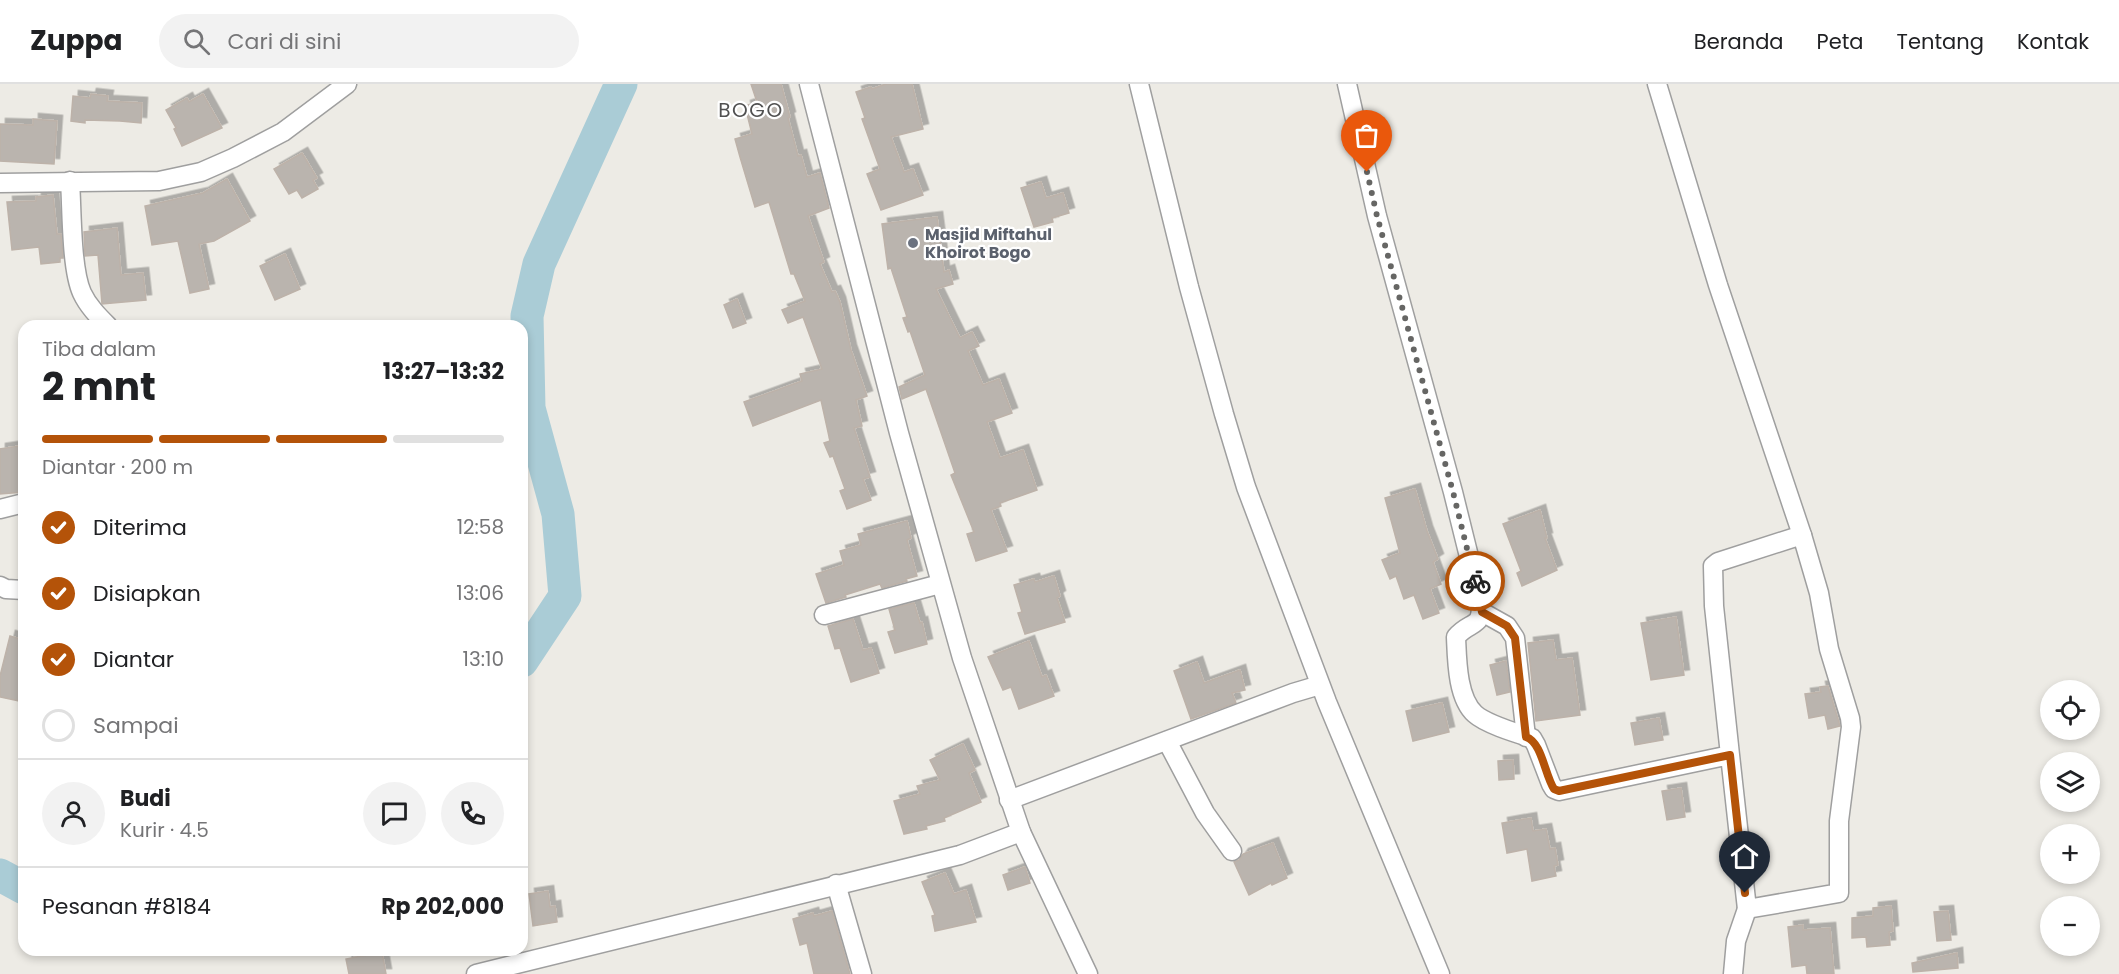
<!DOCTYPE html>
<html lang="id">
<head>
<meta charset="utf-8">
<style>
  body { margin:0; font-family:Poppins,sans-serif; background:#f2f2f2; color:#202124; height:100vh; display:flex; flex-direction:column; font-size:22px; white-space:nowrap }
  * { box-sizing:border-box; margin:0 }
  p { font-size:20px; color:#757577 }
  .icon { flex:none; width:33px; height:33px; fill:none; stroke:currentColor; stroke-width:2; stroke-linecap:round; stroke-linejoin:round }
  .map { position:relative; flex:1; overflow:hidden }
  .panel { position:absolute; left:18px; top:236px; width:510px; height:636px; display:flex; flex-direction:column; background:#fff; border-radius:18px; box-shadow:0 3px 9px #0003 }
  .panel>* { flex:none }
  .fabs { position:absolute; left:2040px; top:596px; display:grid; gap:12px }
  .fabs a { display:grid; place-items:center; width:60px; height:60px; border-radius:50%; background:#fff; box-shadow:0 3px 9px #0003; font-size:30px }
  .pin { position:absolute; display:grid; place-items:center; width:51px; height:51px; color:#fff; margin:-62px -26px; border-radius:50% 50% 50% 0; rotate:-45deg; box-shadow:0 0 6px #0007 }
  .pin .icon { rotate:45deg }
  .courier { position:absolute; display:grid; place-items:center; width:60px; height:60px; margin:-30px; border:4px solid #b45309; border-radius:50%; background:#fff; color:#222; box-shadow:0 2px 8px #0007 }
  .head em { font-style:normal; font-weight:700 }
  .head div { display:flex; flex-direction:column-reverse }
  .head { display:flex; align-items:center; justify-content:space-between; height:102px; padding:0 24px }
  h1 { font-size:39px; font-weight:700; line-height:45px }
  .bar { display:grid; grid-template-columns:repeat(4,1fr); gap:9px 6px; align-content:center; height:72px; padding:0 24px }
  .bar i { height:8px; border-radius:4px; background:#e0e0e0 }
  .bar .active { background:#b45309 }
  .bar p { grid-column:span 4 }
  .line { display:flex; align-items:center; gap:15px; padding:0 24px; border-top:2px solid #e0e0e0 }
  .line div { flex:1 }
  .round { display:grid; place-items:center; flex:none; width:63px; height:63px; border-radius:32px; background:#f2f2f2 }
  ol { padding:0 24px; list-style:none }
  li { display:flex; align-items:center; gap:18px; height:66px }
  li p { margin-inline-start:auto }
  li .icon { padding:6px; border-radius:50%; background:#b45309; color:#fff; stroke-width:4 }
  li:last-child { color:#757577 }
  li i { width:33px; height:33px; border:3px solid #e0e0e0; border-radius:50% }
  header { display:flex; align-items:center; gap:36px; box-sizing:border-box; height:84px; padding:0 30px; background:#fff; border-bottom:2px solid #e0e0e0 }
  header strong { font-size:28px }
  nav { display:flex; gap:33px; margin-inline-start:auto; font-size:21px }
  .search { width:420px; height:54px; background:#f2f2f2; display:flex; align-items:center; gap:15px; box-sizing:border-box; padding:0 21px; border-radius:33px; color:#757577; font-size:22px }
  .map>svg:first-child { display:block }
</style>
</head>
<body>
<header>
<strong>Zuppa</strong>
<div class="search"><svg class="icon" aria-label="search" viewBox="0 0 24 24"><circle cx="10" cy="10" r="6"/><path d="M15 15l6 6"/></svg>Cari di sini</div>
<nav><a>Beranda</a><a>Peta</a><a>Tentang</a><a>Kontak</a></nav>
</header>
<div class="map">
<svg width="2119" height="890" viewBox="0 0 2119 890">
  <defs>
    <filter id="shadow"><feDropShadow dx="5.5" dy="-5.5" stdDeviation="0" flood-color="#0004"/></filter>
  </defs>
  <rect width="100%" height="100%" fill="#edebe5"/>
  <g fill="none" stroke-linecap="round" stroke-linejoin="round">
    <!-- river -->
    <g stroke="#aaccd6" stroke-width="33">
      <path d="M522,577L565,512L558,430L529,324L527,232L539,180L621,0"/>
      <path d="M0,791L24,804"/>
    </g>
  </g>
  <!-- building -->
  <g fill="#bab4ae" stroke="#bdb2a9" stroke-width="1.5" filter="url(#shadow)">
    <path d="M751,0H781L790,33L788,34L798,72L801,71L807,93L820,89L829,124L808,132L824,178L820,180L832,208L835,207L840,218L851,266L867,312L856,316L862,342L854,344L870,393L863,395L871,416L847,425L840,407L845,405L833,372L830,373L824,359L830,357L821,316L753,342L744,318L802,297L800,290L822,285L803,233L788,239L782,226L805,217L794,190H791L769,118L755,123L740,73L735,55L752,50L745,22L757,18Z"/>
    <path d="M886,0H912L923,45L891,53L904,88L913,85L923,111L881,126L867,90L880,85L862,35L865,34L856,8L871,3L872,5Z"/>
    <path d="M91,10L108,12L107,17L142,19L141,39L120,37L85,36V39L71,37L73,12L90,14Z"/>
    <path d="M203,10L222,44L182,62L174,45L176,44L166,26L187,14L189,18Z"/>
    <path d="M33,35L57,37L54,80L0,77V40L33,41Z"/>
    <path d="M302,69L317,94L313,96L318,105L302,114L297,106L289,110L274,85Z"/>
    <path d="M227,95L250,137L214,157L199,160L209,205L190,209L178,157L152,161L145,122L203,109Z"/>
    <path d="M1041,98L1046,114L1063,109L1069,129L1052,134L1053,138L1034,143L1021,104Z"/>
    <path d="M53,111L57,150H61L63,174H60V178L41,180L39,163L12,166L7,118L36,117V113Z"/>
    <path d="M937,133L944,188L949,186L953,200L936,205L960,254L972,248L979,262L968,267L983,301L999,295L1012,329L987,338L1000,374L1023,366L1037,406L1000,419L1001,422L991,426L1007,467L976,477L967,450L974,448L951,391L955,389L926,305L902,315L899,303L925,291L910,247L908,248L903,234L907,233L891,184L888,185L882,140Z"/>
    <path d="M117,144L121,191L143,189L146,216L102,220L98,171L85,172L84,148Z"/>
    <path d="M285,170L300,205L275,216L260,182Z"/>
    <path d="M737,215L746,239L733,244L724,221Z"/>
    <path d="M19,362L22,382H24V408L0,410V365Z"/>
    <path d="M1415,405L1427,447L1438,475L1433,478L1441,500L1430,505L1439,529L1423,535L1414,511L1404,515L1396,492L1390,495L1382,476L1400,469L1385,414Z"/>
    <path d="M1540,426L1547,454H1545L1557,486L1522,502L1517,489L1521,487L1503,440Z"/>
    <path d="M907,437L911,454L907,456L917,492L906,495L907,497L882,504L880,500L845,511L846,513L826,519L816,490L844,481L840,467L861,461L858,450Z"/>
    <path d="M1054,492L1060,512L1057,514L1065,538L1025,550L1018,529L1022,528L1014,501L1034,495L1035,498Z"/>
    <path d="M914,519L920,539L922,538L927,560L895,569L888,548L895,546L889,525Z"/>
    <path d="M1676,533L1684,591L1651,596L1641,539Z"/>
    <path d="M853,535L863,566L871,564L879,589L851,598L840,564L835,565L828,542Z"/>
    <path d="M10,552L24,556V618L0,613V592Z"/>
    <path d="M1553,556L1556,576L1572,574L1580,631L1536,637L1528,559Z"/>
    <path d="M1029,557L1042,593L1046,591L1054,612L1019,625L1011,603L1003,606L988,573Z"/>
    <path d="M1506,577L1510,608L1497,611L1490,581Z"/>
    <path d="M1197,578L1204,599L1240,586L1245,606L1232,609L1236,619L1191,635L1174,587Z"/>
    <path d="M1828,602L1840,642L1828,645L1825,631L1809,634L1805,610L1821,608L1820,603Z"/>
    <path d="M1442,619L1449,648L1413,657L1406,627Z"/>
    <path d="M1659,634L1663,656L1635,661L1631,639Z"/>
    <path d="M963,660L975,686L969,689L981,718L944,734L945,737L926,742L927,745L904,750L894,717L920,710L917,702L940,696L930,676Z"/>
    <path d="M1513,676L1514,695L1499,696L1498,677Z"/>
    <path d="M1681,704L1685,733L1667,736L1662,707Z"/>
    <path d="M1531,734L1533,747L1546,745L1550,765L1555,764L1558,781L1554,782L1556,792L1532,797L1527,765L1507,769L1502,739Z"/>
    <path d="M1273,759L1287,794L1272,801L1271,799L1249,811L1234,778L1239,776L1243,770Z"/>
    <path d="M1025,783L1030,799L1008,806L1003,791Z"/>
    <path d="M945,789L954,810L966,806L976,838L935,847L932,832L935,831L922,798Z"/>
    <path d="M548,807L550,823L555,822L557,838L533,842L529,810Z"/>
    <path d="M1891,822L1893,847L1889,848L1890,861L1867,863L1866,853L1852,854V834L1873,832V824Z"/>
    <path d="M832,827L850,890H814L807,859L800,861L793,835L813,829L814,832Z"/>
    <path d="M1948,827L1951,856L1937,857L1934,828Z"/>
    <path d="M1803,841V846L1830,844L1834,890H1807L1806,881L1792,883L1788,843Z"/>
    <path d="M382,868L386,890H349L346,875Z"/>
    <path d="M1957,869L1958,884L1913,888L1912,879Z"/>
  </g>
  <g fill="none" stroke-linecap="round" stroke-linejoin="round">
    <!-- minor casing -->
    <g stroke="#9f9f9f" stroke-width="21">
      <g id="minor">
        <path d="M809,0L899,349L962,574L1021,748L1088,890"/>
        <path d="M1139,0L1189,203L1224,330L1246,403L1327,618L1440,890"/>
        <path d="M1347,0L1377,132L1453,408L1480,517C1484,545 1470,536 1456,553C1457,575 1457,614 1475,630C1486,640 1516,649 1532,654L1536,661L1551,700L1554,705L1559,707L1730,671L1714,522L1713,482L1718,478L1802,451L1819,509L1829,565L1850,634L1851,643L1839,737V809L1747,825L1730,671"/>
        <path d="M1657,0L1718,201L1802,451"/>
        <path d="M70,97C72,126 71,185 82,209C88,222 98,232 108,242"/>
        <path d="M0,99L159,97L201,88L233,74L283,48L347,0"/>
        <path d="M0,425L24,419"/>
        <path d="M0,502L6,505L24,506"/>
        <path d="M1482,528L1507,542L1515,554L1526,653"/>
        <path d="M824,531L940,500"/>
        <path d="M1167,657L1205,729L1232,767"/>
        <path d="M1009,716L1293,609L1320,601"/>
        <path d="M836,800L862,890"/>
        <path d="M476,890L960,771L1021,748"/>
        <path d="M1733,890L1736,857L1747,825"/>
      </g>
    </g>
    <!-- minor -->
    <use href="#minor" stroke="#fff" stroke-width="18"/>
  </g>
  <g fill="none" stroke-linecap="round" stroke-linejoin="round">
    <!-- done -->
    <path stroke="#666664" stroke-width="6" stroke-dasharray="0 10.8" d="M1367,88L1377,132L1453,408L1475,497"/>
    <!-- route -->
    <path stroke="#b45309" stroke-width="8" d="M1475,497L1482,528L1507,542L1515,554L1526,653C1542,658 1545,692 1554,705L1559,707L1730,671L1745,809"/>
  </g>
  <!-- markers -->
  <circle fill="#6b7280" stroke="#fff" stroke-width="2" cx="913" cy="159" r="6"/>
  <g text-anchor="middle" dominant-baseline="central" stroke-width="4.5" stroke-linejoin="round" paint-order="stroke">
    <!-- worship labels -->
    <g font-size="16" font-weight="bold" fill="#5b616d" stroke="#fff" text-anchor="start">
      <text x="925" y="150">Masjid Miftahul<tspan x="925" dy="18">Khoirot Bogo</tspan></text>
    </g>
    <!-- quarter labels -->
    <g font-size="20" letter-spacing="1.5" fill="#515151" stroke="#fff">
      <text x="751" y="26">BOGO</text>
    </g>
  </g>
</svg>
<div class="fabs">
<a><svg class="icon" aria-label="locate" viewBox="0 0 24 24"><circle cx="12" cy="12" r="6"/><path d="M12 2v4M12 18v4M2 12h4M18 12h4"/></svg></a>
<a><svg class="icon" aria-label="layers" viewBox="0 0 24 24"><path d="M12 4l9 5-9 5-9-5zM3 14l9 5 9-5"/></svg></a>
<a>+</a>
<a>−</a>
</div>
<div class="pin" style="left:1367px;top:88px;background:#ea580c"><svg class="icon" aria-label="bag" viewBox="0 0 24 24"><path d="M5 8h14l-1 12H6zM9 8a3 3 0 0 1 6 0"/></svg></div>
<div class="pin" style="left:1745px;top:809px;background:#1f2937"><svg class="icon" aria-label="home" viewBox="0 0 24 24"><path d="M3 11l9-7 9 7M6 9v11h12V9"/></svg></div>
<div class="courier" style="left:1475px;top:497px"><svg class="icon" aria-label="bike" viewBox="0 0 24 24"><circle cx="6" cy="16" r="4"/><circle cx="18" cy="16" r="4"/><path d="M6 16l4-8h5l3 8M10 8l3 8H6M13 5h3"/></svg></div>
<section class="panel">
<div class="head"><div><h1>2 mnt</h1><p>Tiba dalam</p></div><em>13:27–13:32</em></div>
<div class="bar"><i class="active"></i><i class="active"></i><i class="active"></i><i></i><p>Diantar · 200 m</p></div>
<ol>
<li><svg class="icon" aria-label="check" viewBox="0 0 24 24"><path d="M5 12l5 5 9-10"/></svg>Diterima<p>12:58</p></li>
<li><svg class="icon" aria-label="check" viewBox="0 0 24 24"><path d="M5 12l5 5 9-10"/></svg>Disiapkan<p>13:06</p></li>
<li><svg class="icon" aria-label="check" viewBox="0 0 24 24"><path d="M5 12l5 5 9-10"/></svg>Diantar<p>13:10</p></li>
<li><i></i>Sampai</li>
</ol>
<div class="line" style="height:108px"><a class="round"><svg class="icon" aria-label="person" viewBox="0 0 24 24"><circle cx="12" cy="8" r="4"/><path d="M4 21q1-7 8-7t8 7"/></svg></a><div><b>Budi</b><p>Kurir · 4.5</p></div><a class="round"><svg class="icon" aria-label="chat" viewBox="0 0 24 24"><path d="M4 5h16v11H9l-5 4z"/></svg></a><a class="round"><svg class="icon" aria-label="phone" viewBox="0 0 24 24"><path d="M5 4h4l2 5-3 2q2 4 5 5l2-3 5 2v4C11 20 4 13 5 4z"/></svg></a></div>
<div class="line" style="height:78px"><div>Pesanan #8184</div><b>Rp 202,000</b></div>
</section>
</div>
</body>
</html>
